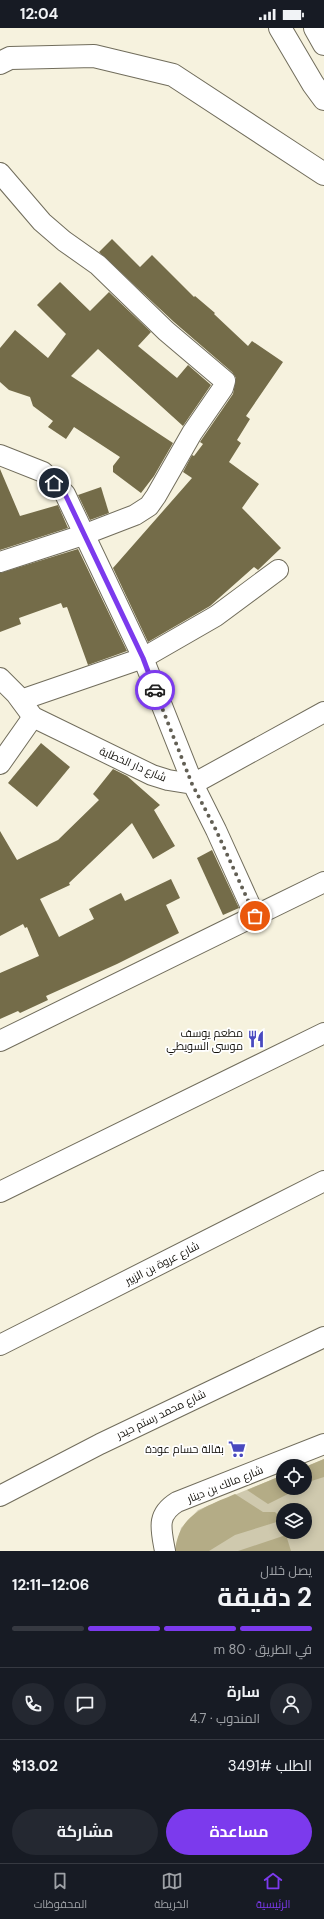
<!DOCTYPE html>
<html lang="ar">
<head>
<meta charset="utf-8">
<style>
  body { margin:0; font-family:"DM Sans",Cairo,sans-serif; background:#242831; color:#f1f3f6; direction:rtl; height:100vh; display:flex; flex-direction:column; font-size:15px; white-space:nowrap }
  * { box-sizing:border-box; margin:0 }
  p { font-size:13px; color:#9ea1a6 }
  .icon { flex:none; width:22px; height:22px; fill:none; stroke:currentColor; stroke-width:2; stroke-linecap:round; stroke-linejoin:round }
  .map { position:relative; height:1523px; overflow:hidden; direction:ltr }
  .panel { display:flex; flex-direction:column; background:#171b24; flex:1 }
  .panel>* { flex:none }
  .controls { position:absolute; left:276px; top:1431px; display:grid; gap:8px }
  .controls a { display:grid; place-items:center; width:36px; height:36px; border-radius:50%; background:#171b24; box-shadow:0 2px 10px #0003; font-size:20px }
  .pin { position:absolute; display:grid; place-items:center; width:34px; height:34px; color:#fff; margin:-17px; border:2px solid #fff; border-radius:50%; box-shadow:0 1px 4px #0007 }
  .courier { position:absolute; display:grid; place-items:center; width:40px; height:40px; margin:-20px; border:3px solid #7c3aed; border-radius:50%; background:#fff; color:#222; box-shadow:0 1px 5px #0007 }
  .overview em { font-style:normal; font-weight:700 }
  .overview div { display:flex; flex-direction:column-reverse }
  .overview { display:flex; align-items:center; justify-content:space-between; height:68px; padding:0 12px }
  h1 { font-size:26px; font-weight:700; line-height:30px }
  .bar { display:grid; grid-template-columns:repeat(4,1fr); gap:6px 4px; align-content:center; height:48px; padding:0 12px }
  .bar i { height:5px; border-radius:3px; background:#363941 }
  .bar .active { background:#7c3aed }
  .bar p { grid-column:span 4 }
  .line { display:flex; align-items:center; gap:10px; padding:0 12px; border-top:1px solid #363941 }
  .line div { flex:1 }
  .round { display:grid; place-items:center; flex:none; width:42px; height:42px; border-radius:21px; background:#242831 }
  .button { display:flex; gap:8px; margin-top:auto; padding:8px 12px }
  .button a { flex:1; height:46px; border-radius:24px; background:#7c3aed; color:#fff; font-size:16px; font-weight:700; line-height:46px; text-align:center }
  .button a+a { background:#242831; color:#f1f3f6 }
  .status { display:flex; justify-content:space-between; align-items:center; height:28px; padding:0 20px; background:#171b24; direction:ltr }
  .status svg { height:11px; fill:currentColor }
  .menu { display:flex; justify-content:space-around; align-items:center; height:56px; border-top:1px solid #363941; background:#171b24; font-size:11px; color:#9ea1a6 }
  .menu a { display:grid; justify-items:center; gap:2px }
  .menu .active { color:#7c3aed }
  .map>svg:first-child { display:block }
</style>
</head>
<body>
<div class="status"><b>12:04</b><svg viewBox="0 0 49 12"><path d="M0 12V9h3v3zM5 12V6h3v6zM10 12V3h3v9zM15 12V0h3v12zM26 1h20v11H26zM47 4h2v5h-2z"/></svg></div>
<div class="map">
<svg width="324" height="1523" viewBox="0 0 324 1523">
  <rect width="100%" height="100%" fill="#f6f2de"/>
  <!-- green -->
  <path fill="#cfc9ae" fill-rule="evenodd" d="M324,1431V1523H175L181,1500L198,1482L283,1447V1460H305V1439ZM283,1482H305V1504H283Z"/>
  <!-- forest -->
  <g fill="#b4ac86">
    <path d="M324,1431V1449L305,1455V1439Z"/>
    <path d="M283,1447V1460H294L288,1466L268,1476L247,1462Z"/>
    <path d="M235,1466L263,1484H275L283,1492L235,1507L209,1523H175C179,1486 205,1479 235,1466Z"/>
    <path d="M286,1507L291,1523H238Z"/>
  </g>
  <!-- building -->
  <g fill="#746c49">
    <path d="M112,211L140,239L152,227L194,269L195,268L215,285L214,286L248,318L252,313L283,334L246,388L250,391L237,412L241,415L229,434L259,456L242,480L281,520L258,542L254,539L210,578L148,614L113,540L192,450L183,444L192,427L194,428L203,416L200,414L202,411L233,366L236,350L232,344L174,294L99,224Z"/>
    <path d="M60,254L90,283L109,264L151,304L138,318L177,350L188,337L211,357L183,398L98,321L71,348L173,415L154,448L141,465L113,444V438L120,429L74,399L66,411L48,399L53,393L33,378L30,369L9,362L0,354V320L15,302L48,330L66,306L37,277Z"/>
    <path d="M0,441L20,488L58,477L68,500L0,522Z"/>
    <path d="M101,459L109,485L90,492L78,467Z"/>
    <path d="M78,521L127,623L88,637L67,579L63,580L61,575L19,590L21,596L0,604V545Z"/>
    <path d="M41,715L70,739L37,779L8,755Z"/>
    <path d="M113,741L127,748L160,777L154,782L175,818L153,831L132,795L69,855L70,857L40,871L59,909L94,891L89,881L121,865L125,873L171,851L180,870L166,877L179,905L117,936L46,968L48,972L20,985L18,983L0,991V945L39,928L27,899L25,900L23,896L0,908V803L17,832L58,812L99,772L93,766Z"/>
    <path d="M212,822L239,880L223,887L197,830Z"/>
  </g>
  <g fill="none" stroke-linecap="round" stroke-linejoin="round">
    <!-- minor casing -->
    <g stroke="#716d5c" stroke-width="22">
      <g id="minor">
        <path d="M0,145L42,194L64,213L98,237L166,303L225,353L223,360L192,405L156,468L149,478L135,487L83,507L0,534"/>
        <path d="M0,427L43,444L65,466L143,630L193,756L324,684"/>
        <path d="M0,650L16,666L33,689L152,747L168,752L193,756L216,802L255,888"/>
        <path d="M21,672L143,630L216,588L278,542"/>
        <path d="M0,736L33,689"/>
        <path d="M0,1013L324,854"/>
        <path d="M0,1164L324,1005"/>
        <path d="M0,1317L324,1153"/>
        <path d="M0,1468L100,1416L324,1309"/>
        <path d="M165,1523C161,1501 156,1487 177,1474L324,1416"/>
      </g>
    </g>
    <!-- trunk casing -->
    <g stroke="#716d5c" stroke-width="24">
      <g id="trunk">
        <path d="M280,0L313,56L324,71"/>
        <path d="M315,0L324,16"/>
        <path d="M0,35L10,30L94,28L173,47L324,146"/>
      </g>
    </g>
    <!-- minor -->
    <use href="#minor" stroke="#fff" stroke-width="20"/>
    <!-- trunk -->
    <use href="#trunk" stroke="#fff" stroke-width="22"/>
  </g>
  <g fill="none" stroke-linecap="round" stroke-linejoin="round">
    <!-- done -->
    <path stroke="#625f54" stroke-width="4" stroke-dasharray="0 7.2" d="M155,662L192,756L216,802L255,888"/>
    <!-- route -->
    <path stroke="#7c3aed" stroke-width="5" d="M54,455L65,466L143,630L155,662"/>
  </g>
  <!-- icons -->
  <defs>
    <g id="restaurant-bare" transform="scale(1.38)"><path d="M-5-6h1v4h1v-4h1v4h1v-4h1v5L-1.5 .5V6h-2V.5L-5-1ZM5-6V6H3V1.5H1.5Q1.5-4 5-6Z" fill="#4949bf" stroke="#fff" stroke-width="2.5" paint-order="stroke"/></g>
    <g id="supermarket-bare" transform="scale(1.38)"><path d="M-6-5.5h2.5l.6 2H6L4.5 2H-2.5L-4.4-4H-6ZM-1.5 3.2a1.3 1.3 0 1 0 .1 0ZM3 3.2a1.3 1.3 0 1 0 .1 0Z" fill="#4949bf" stroke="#fff" stroke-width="2.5" paint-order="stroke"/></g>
  </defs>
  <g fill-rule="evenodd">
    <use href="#restaurant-bare" x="256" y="1011"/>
    <use href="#supermarket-bare" x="237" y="1421"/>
  </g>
  <g text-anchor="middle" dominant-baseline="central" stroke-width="3.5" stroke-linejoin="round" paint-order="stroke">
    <!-- street labels -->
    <g font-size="11" fill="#12100a" stroke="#fff">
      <text transform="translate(133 736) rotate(23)">شارع دار الخطابة</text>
      <text transform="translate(162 1235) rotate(-27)">شارع عروة بن الزبير</text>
      <text transform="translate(161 1386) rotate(-26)">شارع محمد رستم حيدر</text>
      <text transform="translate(225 1456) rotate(-22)">شارع مالك بن دينار</text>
    </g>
    <!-- poi labels -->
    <g font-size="11" fill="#12100a" stroke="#fff" text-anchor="end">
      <text x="243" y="1005">مطعم يوسف<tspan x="243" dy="13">موسى السويطي</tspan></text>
      <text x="224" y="1421">بقالة حسام عودة</text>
    </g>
  </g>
</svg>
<div class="controls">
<a><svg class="icon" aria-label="locate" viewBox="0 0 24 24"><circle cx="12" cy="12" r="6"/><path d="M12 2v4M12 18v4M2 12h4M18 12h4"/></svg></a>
<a><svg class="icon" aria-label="layers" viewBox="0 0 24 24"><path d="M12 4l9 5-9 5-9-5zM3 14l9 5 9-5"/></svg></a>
</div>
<div class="pin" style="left:255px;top:888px;background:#ea580c"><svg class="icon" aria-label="bag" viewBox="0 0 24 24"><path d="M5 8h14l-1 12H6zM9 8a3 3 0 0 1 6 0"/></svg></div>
<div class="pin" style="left:54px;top:455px;background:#1f2937"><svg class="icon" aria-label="home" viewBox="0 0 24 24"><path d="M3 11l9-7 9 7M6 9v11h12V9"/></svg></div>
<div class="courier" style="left:155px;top:662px"><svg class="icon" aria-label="car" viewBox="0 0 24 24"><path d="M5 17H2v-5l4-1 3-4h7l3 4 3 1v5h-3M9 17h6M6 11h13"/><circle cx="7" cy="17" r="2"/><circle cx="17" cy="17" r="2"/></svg></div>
</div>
<section class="panel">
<div class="overview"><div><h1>2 دقيقة</h1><p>يصل خلال</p></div><em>12:06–12:11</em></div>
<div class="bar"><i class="active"></i><i class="active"></i><i class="active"></i><i></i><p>في الطريق · 80 m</p></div>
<div class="line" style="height:72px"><a class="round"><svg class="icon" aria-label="person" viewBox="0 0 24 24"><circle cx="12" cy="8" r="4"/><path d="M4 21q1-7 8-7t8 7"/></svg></a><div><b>سارة</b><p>المندوب · 4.7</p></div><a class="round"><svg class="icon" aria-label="chat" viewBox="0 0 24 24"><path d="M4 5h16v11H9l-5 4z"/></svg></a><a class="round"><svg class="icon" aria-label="phone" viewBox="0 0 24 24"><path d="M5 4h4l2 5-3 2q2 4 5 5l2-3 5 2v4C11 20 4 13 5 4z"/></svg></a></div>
<div class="line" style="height:52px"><div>الطلب #3491</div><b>$13.02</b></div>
<div class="button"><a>مساعدة</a><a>مشاركة</a></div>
</section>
<nav class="menu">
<a class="active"><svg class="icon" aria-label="home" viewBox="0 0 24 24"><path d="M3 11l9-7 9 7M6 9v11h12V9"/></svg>الرئيسية</a>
<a><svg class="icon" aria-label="map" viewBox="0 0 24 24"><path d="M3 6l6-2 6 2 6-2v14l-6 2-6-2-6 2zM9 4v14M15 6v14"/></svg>الخريطة</a>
<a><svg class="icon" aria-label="saved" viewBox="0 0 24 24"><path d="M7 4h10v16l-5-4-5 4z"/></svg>المحفوظات</a>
</nav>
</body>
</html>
